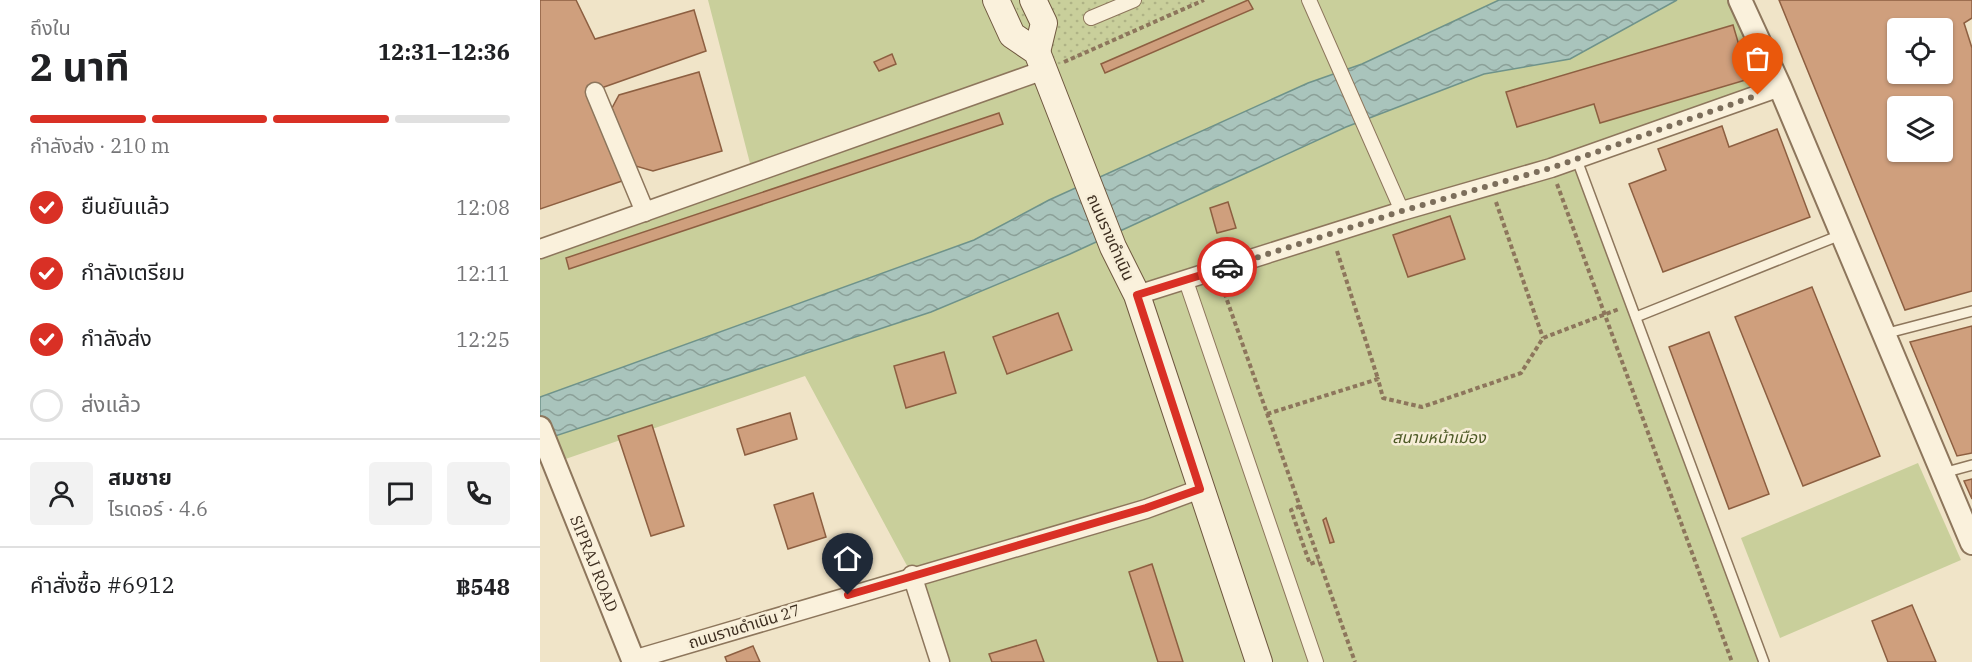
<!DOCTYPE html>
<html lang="th">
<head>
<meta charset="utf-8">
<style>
  body { margin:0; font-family:"IBM Plex Serif","Noto Sans Thai",serif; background:#f2f2f2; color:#202124; height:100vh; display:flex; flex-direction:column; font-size:22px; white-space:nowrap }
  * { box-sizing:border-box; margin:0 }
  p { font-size:20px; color:#757577 }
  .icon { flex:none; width:33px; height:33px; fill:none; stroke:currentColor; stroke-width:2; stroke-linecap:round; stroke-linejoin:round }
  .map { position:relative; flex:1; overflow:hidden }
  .sheet { display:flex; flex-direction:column; background:#fff; width:540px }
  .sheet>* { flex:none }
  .tools { position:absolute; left:1347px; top:18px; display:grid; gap:12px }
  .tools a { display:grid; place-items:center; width:66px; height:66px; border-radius:6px; background:#fff; box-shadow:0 2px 4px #0004; font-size:30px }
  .pin { position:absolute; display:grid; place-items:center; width:51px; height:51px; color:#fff; margin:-62px -26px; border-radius:50% 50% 50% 0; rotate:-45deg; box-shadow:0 0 6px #0007 }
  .pin .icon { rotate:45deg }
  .courier { position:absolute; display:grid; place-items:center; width:60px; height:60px; margin:-30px; border:4px solid #d93025; border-radius:50%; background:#fff; color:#222; box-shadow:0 2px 8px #0007 }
  .overview em { font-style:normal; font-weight:700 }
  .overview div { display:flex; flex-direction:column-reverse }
  .overview { display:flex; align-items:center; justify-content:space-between; height:102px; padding:0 30px }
  h1 { font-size:39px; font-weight:700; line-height:45px }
  .bar { display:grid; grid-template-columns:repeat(4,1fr); gap:9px 6px; align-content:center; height:72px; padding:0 30px }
  .bar i { height:8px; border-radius:4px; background:#e0e0e0 }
  .bar .active { background:#d93025 }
  .bar p { grid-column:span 4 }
  .line { display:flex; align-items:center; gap:15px; padding:0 30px; border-top:2px solid #e0e0e0 }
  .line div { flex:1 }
  .round { display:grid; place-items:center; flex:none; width:63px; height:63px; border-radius:6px; background:#f2f2f2 }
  ol { padding:0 30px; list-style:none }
  li { display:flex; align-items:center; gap:18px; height:66px }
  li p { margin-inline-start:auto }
  li .icon { padding:6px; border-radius:50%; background:#d93025; color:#fff; stroke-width:4 }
  li:last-child { color:#757577 }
  li i { width:33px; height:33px; border:3px solid #e0e0e0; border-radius:50% }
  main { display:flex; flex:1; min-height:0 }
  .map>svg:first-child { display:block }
</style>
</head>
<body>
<main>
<section class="sheet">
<div class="overview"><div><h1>2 นาที</h1><p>ถึงใน</p></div><em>12:31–12:36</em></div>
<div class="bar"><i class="active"></i><i class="active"></i><i class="active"></i><i></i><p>กำลังส่ง · 210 m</p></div>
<ol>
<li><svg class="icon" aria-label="check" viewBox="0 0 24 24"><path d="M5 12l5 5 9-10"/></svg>ยืนยันแล้ว<p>12:08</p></li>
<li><svg class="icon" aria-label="check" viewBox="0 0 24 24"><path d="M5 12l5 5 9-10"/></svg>กำลังเตรียม<p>12:11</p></li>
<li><svg class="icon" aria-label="check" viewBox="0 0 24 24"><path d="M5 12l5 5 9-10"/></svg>กำลังส่ง<p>12:25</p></li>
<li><i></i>ส่งแล้ว</li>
</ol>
<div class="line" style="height:108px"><a class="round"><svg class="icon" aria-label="person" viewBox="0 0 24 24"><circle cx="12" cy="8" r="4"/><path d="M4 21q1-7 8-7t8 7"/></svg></a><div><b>สมชาย</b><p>ไรเดอร์ · 4.6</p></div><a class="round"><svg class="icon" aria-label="chat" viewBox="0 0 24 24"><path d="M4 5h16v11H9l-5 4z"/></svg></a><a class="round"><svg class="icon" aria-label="phone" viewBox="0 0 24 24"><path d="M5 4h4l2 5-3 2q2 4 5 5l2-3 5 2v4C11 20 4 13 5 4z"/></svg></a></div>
<div class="line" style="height:78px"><div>คำสั่งซื้อ #6912</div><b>฿548</b></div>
</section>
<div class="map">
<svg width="1432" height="662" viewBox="0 0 1432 662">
  <defs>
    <pattern id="grass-dots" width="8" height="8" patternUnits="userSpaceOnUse" patternTransform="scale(1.5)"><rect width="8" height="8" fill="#c9cf9b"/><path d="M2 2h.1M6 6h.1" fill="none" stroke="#aeb285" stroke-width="1.8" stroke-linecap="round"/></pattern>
    <pattern id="water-waves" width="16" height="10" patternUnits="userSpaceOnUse" patternTransform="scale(1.5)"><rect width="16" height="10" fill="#a9c4bc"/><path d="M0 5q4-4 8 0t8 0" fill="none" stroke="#8ba098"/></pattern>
  </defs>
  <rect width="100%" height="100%" fill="#f0e4c8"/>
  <!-- grass -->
  <path fill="url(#grass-dots)" d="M470,0H665L501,74Z"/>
  <!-- park -->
  <g fill="#c9cf9b">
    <path d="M168,0H473L505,72L665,0H1201L1240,87L1038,160L1223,662H400L372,575L265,376L14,463L0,428V249L213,175Z"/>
    <path d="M1378,463L1421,560L1240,638L1201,538Z"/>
  </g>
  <!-- water -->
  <path fill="url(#water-waves)" stroke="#6f938a" stroke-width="1.5" d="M959,0H1137L1030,59L944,74L806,127L530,254L391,312L0,441V397L434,240L509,200L768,83L822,64Z"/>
  <!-- building -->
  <g fill="#cf9f7d" stroke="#8d5f41" stroke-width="1.5" fill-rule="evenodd">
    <path d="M0,0H36L55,39L154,10L166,51L50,92L85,180L0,209Z"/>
    <path d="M708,0L713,9L565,73L561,64Z"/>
    <path d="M1239,0H1432V18L1424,23L1432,48V291L1365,310ZM1358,28H1402V74H1358ZM1358,106H1402V152H1358Z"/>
    <path d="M1193,25L1209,79L1060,123L1054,104L977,127L966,92Z"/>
    <path d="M352,54L356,64L339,71L334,62Z"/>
    <path d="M159,72L182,151L113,171L92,165L72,108L79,95Z"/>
    <path d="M459,113L463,124L29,269L26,258Z"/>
    <path d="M1182,126L1189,147L1237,129L1270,217L1123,272L1089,184L1126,170L1118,149Z"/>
    <path d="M688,202L696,228L677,233L670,208Z"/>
    <path d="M910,216L925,259L868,277L853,235Z"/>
    <path d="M1272,287L1340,456L1263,486L1195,317Z"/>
    <path d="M518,313L532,350L467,374L453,337Z"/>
    <path d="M1432,326V453L1417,456L1370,342Z"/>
    <path d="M1169,332L1229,494L1189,509L1129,347Z"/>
    <path d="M404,352L416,393L366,408L354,366Z"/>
    <path d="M250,413L257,439L205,455L197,429Z"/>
    <path d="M112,425L144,526L111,536L78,436Z"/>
    <path d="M1432,479V499L1424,481Z"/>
    <path d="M273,493L286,537L248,549L234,505Z"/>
    <path d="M786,518L794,542L790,543L783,520Z"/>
    <path d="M612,564L643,662H618L589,572Z"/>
    <path d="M1372,605L1396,662H1348L1332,621Z"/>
    <path d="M496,640L504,662H452L449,654Z"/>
    <path d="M213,646L220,662H187L185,657Z"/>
  </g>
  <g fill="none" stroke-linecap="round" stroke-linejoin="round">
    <!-- service casing -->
    <g stroke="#8d765c" stroke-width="12">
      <g id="service">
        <path d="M1037,160L1224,662"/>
        <path d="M1096,317L1303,234"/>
        <path d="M1344,334L1432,311"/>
        <path d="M1403,473L1432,465"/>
      </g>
    </g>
    <!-- pedestrian casing -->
    <g stroke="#8d765c" stroke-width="16">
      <g id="pedestrian">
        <path d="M769,0L862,211"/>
        <path d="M551,18L594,0"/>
        <path d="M646,281L776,662"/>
      </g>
    </g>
    <!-- minor casing -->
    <g stroke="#8d765c" stroke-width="21">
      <g id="minor">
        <path d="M55,92L105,212"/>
        <path d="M0,249L504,70"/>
        <path d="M597,295L862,211L1011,168L1240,87"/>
        <path d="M372,575L400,662"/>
        <path d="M93,660L606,509L660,489"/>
      </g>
    </g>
    <!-- tertiary casing -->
    <g stroke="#8d765c" stroke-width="26">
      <g id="tertiary">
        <path d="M1200,0L1240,87L1432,543"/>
        <path id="s1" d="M0,428L94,662"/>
      </g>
    </g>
    <!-- secondary casing -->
    <g stroke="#6f573f" stroke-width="28">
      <g id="secondary">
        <path d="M456,0L472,35L497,52L573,247L597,295L719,662"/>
        <path d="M493,0L504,23L497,52"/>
      </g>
    </g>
    <!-- path -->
    <g stroke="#8d765c" stroke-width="4" stroke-dasharray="4.5 3" stroke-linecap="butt">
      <path d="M524,62L664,0"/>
      <path d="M1017,184L1192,662"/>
      <path d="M956,202L1003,338"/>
      <path d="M797,251L838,379"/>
      <path d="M682,286L815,662"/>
      <path d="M727,414L838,379L843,398L882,407L981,373L1003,338L1079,309"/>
      <path d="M760,506L751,510L770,564L779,561"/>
    </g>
    <!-- service -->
    <use href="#service" stroke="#faf1dc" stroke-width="9"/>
    <!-- pedestrian -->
    <use href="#pedestrian" stroke="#faf1dc" stroke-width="14"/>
    <!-- minor -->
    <use href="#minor" stroke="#faf1dc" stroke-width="18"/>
    <!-- tertiary -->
    <use href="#tertiary" stroke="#faf1dc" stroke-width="22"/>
    <!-- secondary -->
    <use href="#secondary" stroke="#faf1dc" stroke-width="26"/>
  </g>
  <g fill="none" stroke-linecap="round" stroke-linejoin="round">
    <!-- done -->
    <path stroke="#7c6e5b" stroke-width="6" stroke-dasharray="0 10.8" d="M687,267L862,211L1011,168L1218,95"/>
    <!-- route -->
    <path stroke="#d93025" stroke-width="8" d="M308,595L606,508L660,489L597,295L687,267"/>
  </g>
  <g text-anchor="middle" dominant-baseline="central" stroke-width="5" stroke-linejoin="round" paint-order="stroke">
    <!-- street labels -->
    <g font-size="16" fill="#3d2e20" stroke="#f7eed8">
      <text transform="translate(571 237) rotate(66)">ถนนราขดำเนิน</text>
      <text stroke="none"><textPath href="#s1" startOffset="146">SIPRAJ ROAD</textPath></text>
      <text transform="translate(204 626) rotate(-17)">ถนนราขดำเนิน 27</text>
    </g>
    <!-- park labels -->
    <g font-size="16" font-style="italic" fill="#4d5a26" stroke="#f7eed8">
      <text x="899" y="437">สนามหน้าเมือง</text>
    </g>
  </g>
</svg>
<div class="tools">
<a><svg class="icon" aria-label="locate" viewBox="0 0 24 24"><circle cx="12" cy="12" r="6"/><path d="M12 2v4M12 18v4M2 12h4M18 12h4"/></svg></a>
<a><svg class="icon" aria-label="layers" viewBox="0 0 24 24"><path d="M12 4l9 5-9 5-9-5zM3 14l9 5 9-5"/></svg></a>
</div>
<div class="pin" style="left:1218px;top:95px;background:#ea580c"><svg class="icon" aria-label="bag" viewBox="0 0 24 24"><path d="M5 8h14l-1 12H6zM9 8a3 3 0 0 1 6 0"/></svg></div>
<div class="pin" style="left:308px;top:595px;background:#1f2937"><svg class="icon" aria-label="home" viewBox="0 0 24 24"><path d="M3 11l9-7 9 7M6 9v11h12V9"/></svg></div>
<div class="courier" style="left:687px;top:267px"><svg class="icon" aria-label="car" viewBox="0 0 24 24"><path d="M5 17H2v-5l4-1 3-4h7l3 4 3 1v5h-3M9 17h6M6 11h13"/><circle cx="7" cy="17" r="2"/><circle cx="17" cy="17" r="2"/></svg></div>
</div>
</main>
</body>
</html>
